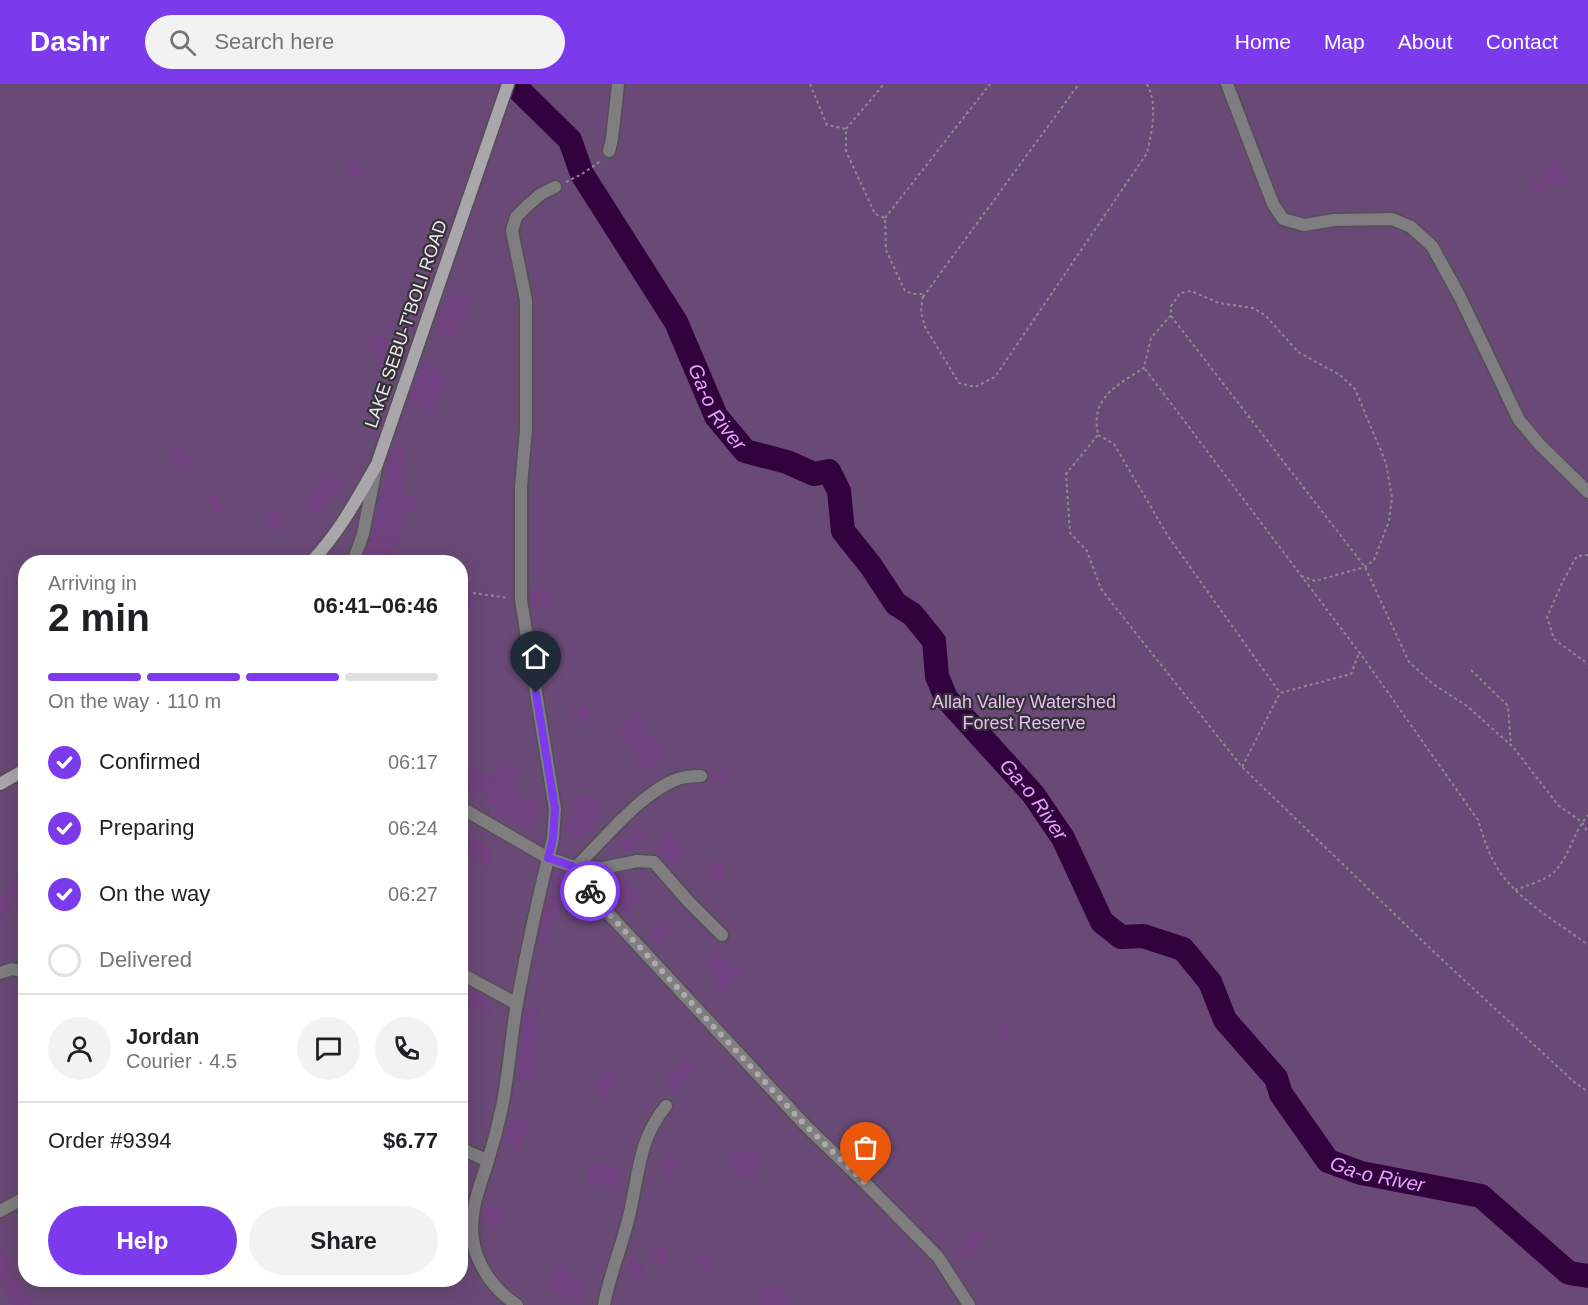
<!DOCTYPE html>
<html lang="en">
<head>
<meta charset="utf-8">
<style>
  body { margin:0; font-family:Arial,sans-serif; background:#f2f2f2; color:#202124; height:100vh; display:flex; flex-direction:column; font-size:22px; white-space:nowrap }
  * { box-sizing:border-box; margin:0 }
  p { font-size:20px; color:#757577 }
  .icon { flex:none; width:33px; height:33px; fill:none; stroke:currentColor; stroke-width:2; stroke-linecap:round; stroke-linejoin:round }
  .map { position:relative; flex:1; overflow:hidden }
  .drawer { position:absolute; left:18px; top:471px; width:450px; height:732px; display:flex; flex-direction:column; background:#fff; border-radius:24px; box-shadow:0 6px 24px #0002 }
  .drawer>* { flex:none }
  .pin { position:absolute; display:grid; place-items:center; width:51px; height:51px; color:#fff; margin:-62px -26px; border-radius:50% 50% 50% 0; rotate:-45deg; box-shadow:0 0 6px #0007 }
  .pin .icon { rotate:45deg }
  .courier { position:absolute; display:grid; place-items:center; width:60px; height:60px; margin:-30px; border:4px solid #7c3aed; border-radius:50%; background:#fff; color:#222; box-shadow:0 2px 8px #0007 }
  .head em { font-style:normal; font-weight:600 }
  .head div { display:flex; flex-direction:column-reverse }
  .head { display:flex; align-items:center; justify-content:space-between; height:102px; padding:0 30px }
  h1 { font-size:39px; font-weight:600; line-height:45px }
  .bar { display:grid; grid-template-columns:repeat(4,1fr); gap:9px 6px; align-content:center; height:72px; padding:0 30px }
  .bar i { height:8px; border-radius:4px; background:#e0e0e0 }
  .bar .on { background:#7c3aed }
  .bar p { grid-column:span 4 }
  .line { display:flex; align-items:center; gap:15px; padding:0 30px; border-top:2px solid #e0e0e0 }
  .line div { flex:1 }
  .round { display:grid; place-items:center; flex:none; width:63px; height:63px; border-radius:32px; background:#f2f2f2 }
  ol { padding:0 30px; list-style:none }
  li { display:flex; align-items:center; gap:18px; height:66px }
  li p { margin-inline-start:auto }
  li .icon { padding:6px; border-radius:50%; background:#7c3aed; color:#fff; stroke-width:4 }
  li:last-child { color:#757577 }
  li i { width:33px; height:33px; border:3px solid #e0e0e0; border-radius:50% }
  .button { display:flex; gap:12px; margin-top:auto; padding:12px 30px }
  .button a { flex:1; height:69px; border-radius:36px; background:#7c3aed; color:#fff; font-size:24px; font-weight:600; line-height:69px; text-align:center }
  .button a+a { background:#f2f2f2; color:#202124 }
  header { display:flex; align-items:center; gap:36px; box-sizing:border-box; height:84px; padding:0 30px; background:#7c3aed; color:#fff }
  header strong { font-size:28px }
  nav { display:flex; gap:33px; margin-inline-start:auto; font-size:21px }
  .search { width:420px; height:54px; background:#f2f2f2; display:flex; align-items:center; gap:15px; box-sizing:border-box; padding:0 21px; border-radius:33px; color:#757577; font-size:22px }
  .map>svg:first-child { display:block }
</style>
</head>
<body>
<header>
<strong>Dashr</strong>
<div class="search"><svg class="icon" aria-label="search" viewBox="0 0 24 24"><circle cx="10" cy="10" r="6"/><path d="M15 15l6 6"/></svg>Search here</div>
<nav><a>Home</a><a>Map</a><a>About</a><a>Contact</a></nav>
</header>
<div class="map">
<svg width="1588" height="1221" viewBox="0 0 1588 1221">
  <rect width="100%" height="100%" fill="#363138"/>
  <!-- green -->
  <path fill="#694975" fill-rule="evenodd" d="M0,0H1588V1221H0ZM26,478H460V1196H26Z"/>
  <g fill="none" stroke-linecap="round" stroke-linejoin="round">
    <!-- river -->
    <path stroke="#31023e" stroke-width="24" id="s1" d="M513,0L570,56L582,90L676,238L716,332L745,367L787,378L814,390L829,387L839,407L843,447L871,482L896,520L912,530L934,557L937,592L946,614L1033,710L1063,754L1102,838L1121,853L1143,852L1183,865L1210,898L1225,936L1276,994L1281,1010L1328,1077L1361,1089L1481,1112L1569,1189L1588,1192"/>
  </g>
  <!-- building -->
  <g fill="#70427f">
    <path d="M1554,78L1555,80L1559,78L1572,96L1561,103L1558,98L1551,103L1549,99L1539,111L1530,103L1543,90L1541,86Z"/>
    <path d="M349,79L363,80V94H348Z"/>
    <path d="M453,207L472,215L453,256L433,247Z"/>
    <path d="M375,248L390,256L388,260L398,265L390,279L365,266Z"/>
    <path d="M422,277L450,291L431,328L408,317Z"/>
    <path d="M393,359L404,363L400,374L406,375L400,387L407,390L402,409L416,413L413,428L406,427L397,452L401,453L388,478H362L371,452L387,382L385,381Z"/>
    <path d="M178,360L196,378L186,387L168,369Z"/>
    <path d="M328,386L342,396L317,432L303,422Z"/>
    <path d="M215,410L225,423L215,431L205,417Z"/>
    <path d="M274,424L287,438L276,449L263,435Z"/>
    <path d="M463,482L476,524L460,529V483Z"/>
    <path d="M550,504L553,521L531,523L529,505Z"/>
    <path d="M584,620L592,630L579,641L570,631Z"/>
    <path d="M637,627L646,637L641,642L666,671L647,687L628,660L616,651L627,640L625,637Z"/>
    <path d="M503,674L520,684L509,704L542,722L529,746L497,731L500,726L489,720L490,713L471,702L463,716L460,715V676L492,694Z"/>
    <path d="M724,684L731,695L719,702L712,692Z"/>
    <path d="M594,709L601,733L592,736L593,746L569,755L564,738L573,736L571,728L575,727L572,715Z"/>
    <path d="M460,744L495,769L487,782L465,768L460,778Z"/>
    <path d="M639,746L646,755L627,767L621,758Z"/>
    <path d="M668,748L687,768L671,782L652,762Z"/>
    <path d="M716,774L725,783L723,785L726,789L717,799L705,785Z"/>
    <path d="M26,782V814L0,833V811L17,798L11,792Z"/>
    <path d="M558,786L565,788L573,797L553,806L550,802L553,790Z"/>
    <path d="M617,789L643,811L628,830L599,803L608,794L612,798Z"/>
    <path d="M551,808L566,815L549,847L552,849L545,861L537,859L545,821Z"/>
    <path d="M665,835L674,846L657,860L648,849Z"/>
    <path d="M714,868L731,882L733,880L742,889L726,910L713,899L718,894L703,880Z"/>
    <path d="M470,904L494,917V930L465,922Z"/>
    <path d="M539,924L533,996H517L524,926Z"/>
    <path d="M1004,938L1012,946L1004,956L995,946Z"/>
    <path d="M682,973L694,983L676,1009L664,999Z"/>
    <path d="M606,984L618,992L604,1015L592,1005Z"/>
    <path d="M26,1003V1034L12,1011Z"/>
    <path d="M513,1035L529,1039L522,1064L502,1059L506,1043L511,1044Z"/>
    <path d="M732,1063L761,1073L753,1095L736,1090V1081L727,1078Z"/>
    <path d="M663,1071L679,1077L671,1091L657,1084Z"/>
    <path d="M591,1078L625,1088L617,1108L586,1096Z"/>
    <path d="M489,1118L506,1129L496,1144L481,1135L482,1128Z"/>
    <path d="M983,1143L990,1153L975,1162L977,1166L960,1173L955,1160Z"/>
    <path d="M655,1158L672,1168L665,1181L648,1171Z"/>
    <path d="M0,1159L20,1199L22,1198L32,1221H11L0,1196Z"/>
    <path d="M702,1169L714,1176L707,1187L696,1180Z"/>
    <path d="M630,1175L644,1182L640,1196L625,1189Z"/>
    <path d="M559,1180L587,1199L578,1219L546,1204Z"/>
    <path d="M765,1201L792,1210L788,1221H758Z"/>
  </g>
  <g fill="none" stroke-linecap="round" stroke-linejoin="round">
    <!-- minor casing -->
    <g stroke="#534f55" stroke-width="15">
      <g id="minor">
        <path d="M1227,0L1273,120L1283,135L1304,141L1334,136L1392,135L1411,143L1432,162L1460,213L1519,336L1540,361L1588,408"/>
        <path d="M609,67L612,55L618,0"/>
        <path d="M353,478L363,450L376,384"/>
        <path d="M460,723L548,774L572,782L603,784L637,777L654,778L688,817L722,851"/>
        <path d="M572,782L608,829L805,1041L866,1100L938,1173L969,1221"/>
        <path d="M577,782C603,756 643,707 678,695C686,692 693,692 701,692"/>
        <path d="M0,889L12,885L26,888"/>
        <path d="M460,889L517,920"/>
        <path d="M460,1064L488,1077"/>
        <path d="M0,1127L26,1113"/>
        <path d="M517,1221C495,1207 476,1181 473,1155C469,1129 479,1104 487,1080C493,1061 498,1042 502,1023C509,988 511,953 517,919C527,864 539,809 553,755L555,725L521,516V403L526,345V216L512,147L516,133L528,121L541,110L555,103"/>
        <path d="M604,1221C609,1193 620,1167 627,1140C639,1097 636,1058 666,1022"/>
      </g>
    </g>
    <!-- secondary casing -->
    <g stroke="#534f55" stroke-width="15">
      <g id="secondary">
        <path d="M311,478C339,449 357,415 377,380L508,0"/>
        <path d="M0,700L26,685"/>
      </g>
    </g>
    <!-- path -->
    <g stroke="#8d898f" stroke-width="2" stroke-dasharray="3 3" stroke-linecap="butt">
      <path d="M810,0L827,41L846,45V67L875,130L885,134L886,166L905,207L914,210H923L921,228L925,243L959,299L975,303L995,293L1147,69C1152,47 1158,21 1147,0"/>
      <path d="M846,45L884,0"/>
      <path d="M566,98L582,90L602,76"/>
      <path d="M885,134L990,0"/>
      <path d="M923,213L1079,0"/>
      <path d="M1171,232L1365,483L1409,578L1433,600L1467,622L1513,663L1558,721L1582,738L1588,749"/>
      <path d="M1145,285L1365,576L1478,736C1484,755 1490,775 1502,791C1524,820 1559,839 1588,861"/>
      <path d="M1098,351L1114,360L1168,452L1280,609"/>
      <path d="M1588,471L1577,472L1563,497L1547,533L1554,555L1588,580"/>
      <path d="M1301,492L1315,497L1365,483L1374,476L1389,437L1392,414L1386,379L1355,305L1340,291L1298,268L1266,232L1253,224L1219,219L1191,207L1180,209L1171,222V231L1151,254L1144,284C1127,295 1099,309 1097,332C1096,338 1097,345 1098,351L1066,390L1070,449L1087,467L1101,505L1242,683L1434,868L1573,997L1588,1008"/>
      <path d="M473,509L509,514"/>
      <path d="M1471,586L1508,622L1511,662"/>
      <path d="M1242,683L1280,609L1351,590L1359,569"/>
      <path d="M1515,806C1525,802 1547,796 1554,788C1570,772 1573,748 1588,731"/>
    </g>
    <!-- minor -->
    <use href="#minor" stroke="#7f7d80" stroke-width="12"/>
    <!-- secondary -->
    <use href="#secondary" stroke="#aaa6ab" stroke-width="12"/>
  </g>
  <g fill="none" stroke-linecap="round" stroke-linejoin="round">
    <!-- done -->
    <path stroke="#ada9ae" stroke-width="6" stroke-dasharray="0 10.8" d="M590,807L608,829L805,1041L866,1100"/>
    <!-- route -->
    <path stroke="#7c3aed" stroke-width="8" d="M536,609L555,725L553,755L548,774L572,782L590,807"/>
  </g>
  <g text-anchor="middle" dominant-baseline="central" stroke-width="4.5" stroke-linejoin="round" paint-order="stroke">
    <!-- street labels -->
    <g font-size="18" fill="#edeaee" stroke="#363138">
      <text transform="translate(406 240) rotate(-71)">LAKE SEBU-T'BOLI ROAD</text>
    </g>
    <!-- park labels -->
    <g font-size="18" fill="#e6bff4" stroke="#363138">
      <text x="1024" y="618">Allah Valley Watershed<tspan x="1024" dy="21">Forest Reserve</tspan></text>
    </g>
    <!-- water labels -->
    <g font-size="20" font-style="italic" fill="#e4a3fb" stroke="#363138">
      <text stroke="none"><textPath href="#s1" startOffset="386">Ga-o River</textPath></text>
      <text stroke="none"><textPath href="#s1" startOffset="927">Ga-o River</textPath></text>
      <text stroke="none"><textPath href="#s1" startOffset="1467">Ga-o River</textPath></text>
    </g>
  </g>
</svg>
<div class="pin" style="left:866px;top:1100px;background:#ea580c"><svg class="icon" aria-label="bag" viewBox="0 0 24 24"><path d="M5 8h14l-1 12H6zM9 8a3 3 0 0 1 6 0"/></svg></div>
<div class="pin" style="left:536px;top:609px;background:#1f2937"><svg class="icon" aria-label="home" viewBox="0 0 24 24"><path d="M3 11l9-7 9 7M6 9v11h12V9"/></svg></div>
<div class="courier" style="left:590px;top:807px"><svg class="icon" aria-label="bike" viewBox="0 0 24 24"><circle cx="6" cy="16" r="4"/><circle cx="18" cy="16" r="4"/><path d="M6 16l4-8h5l3 8M10 8l3 8H6M13 5h3"/></svg></div>
<section class="drawer">
<div class="head"><div><h1>2 min</h1><p>Arriving in</p></div><em>06:41–06:46</em></div>
<div class="bar"><i class="on"></i><i class="on"></i><i class="on"></i><i></i><p>On the way · 110 m</p></div>
<ol>
<li><svg class="icon" aria-label="check" viewBox="0 0 24 24"><path d="M5 12l5 5 9-10"/></svg>Confirmed<p>06:17</p></li>
<li><svg class="icon" aria-label="check" viewBox="0 0 24 24"><path d="M5 12l5 5 9-10"/></svg>Preparing<p>06:24</p></li>
<li><svg class="icon" aria-label="check" viewBox="0 0 24 24"><path d="M5 12l5 5 9-10"/></svg>On the way<p>06:27</p></li>
<li><i></i>Delivered</li>
</ol>
<div class="line" style="height:108px"><a class="round"><svg class="icon" aria-label="person" viewBox="0 0 24 24"><circle cx="12" cy="8" r="4"/><path d="M4 21q1-7 8-7t8 7"/></svg></a><div><b>Jordan</b><p>Courier · 4.5</p></div><a class="round"><svg class="icon" aria-label="chat" viewBox="0 0 24 24"><path d="M4 5h16v11H9l-5 4z"/></svg></a><a class="round"><svg class="icon" aria-label="phone" viewBox="0 0 24 24"><path d="M5 4h4l2 5-3 2q2 4 5 5l2-3 5 2v4C11 20 4 13 5 4z"/></svg></a></div>
<div class="line" style="height:78px"><div>Order #9394</div><b>$6.77</b></div>
<div class="button"><a>Help</a><a>Share</a></div>
</section>
</div>
</body>
</html>
